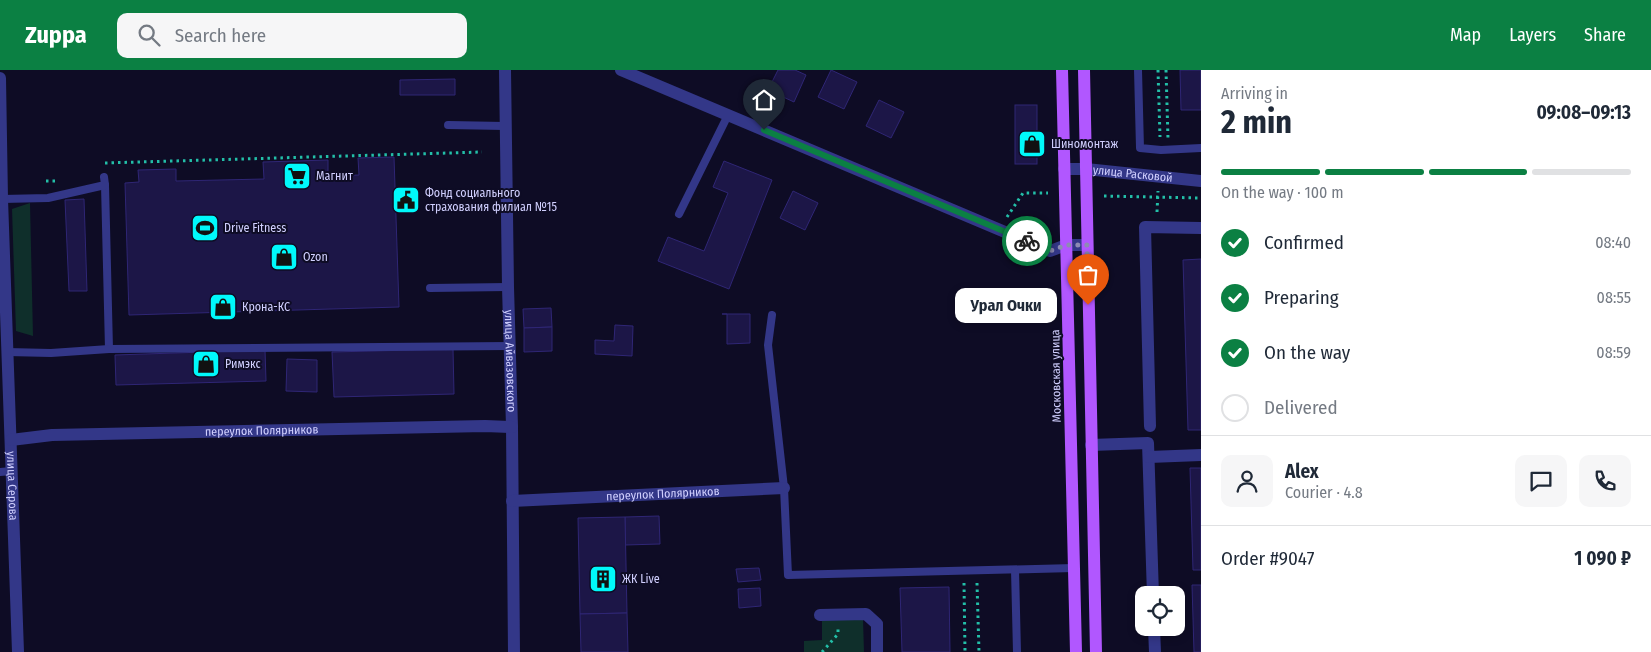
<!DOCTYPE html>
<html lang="en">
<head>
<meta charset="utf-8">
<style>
  body { margin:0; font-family:"Fira Sans Condensed",sans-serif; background:#f6f6f7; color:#1f2937; height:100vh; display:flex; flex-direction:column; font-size:19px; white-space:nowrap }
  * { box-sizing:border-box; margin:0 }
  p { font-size:16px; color:#747a83 }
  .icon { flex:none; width:28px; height:28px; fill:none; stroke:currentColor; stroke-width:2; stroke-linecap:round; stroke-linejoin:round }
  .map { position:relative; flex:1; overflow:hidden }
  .drawer { display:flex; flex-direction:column; background:#fff; width:450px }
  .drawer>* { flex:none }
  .fabs { position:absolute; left:1135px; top:516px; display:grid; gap:10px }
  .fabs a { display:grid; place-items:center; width:50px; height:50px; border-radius:10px; background:#fff; box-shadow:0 2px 8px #0003; font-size:25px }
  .pin { position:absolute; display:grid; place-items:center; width:42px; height:42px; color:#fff; margin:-51px -21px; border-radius:50% 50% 50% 0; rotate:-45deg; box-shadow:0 0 5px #0007 }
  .pin .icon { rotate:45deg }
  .courier { position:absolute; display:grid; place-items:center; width:50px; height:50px; margin:-25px; border:4px solid #0b8043; border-radius:50%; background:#fff; color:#222; box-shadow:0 1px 6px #0007 }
  .bubble { position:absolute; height:35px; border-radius:10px; background:#fff; box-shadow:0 2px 8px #0003; font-size:16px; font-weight:700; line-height:35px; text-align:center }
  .headline em { font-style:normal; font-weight:700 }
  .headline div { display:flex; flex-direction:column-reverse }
  .headline { display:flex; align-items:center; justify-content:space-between; height:85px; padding:0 20px }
  h1 { font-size:32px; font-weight:700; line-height:38px }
  .bar { display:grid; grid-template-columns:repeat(4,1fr); gap:8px 5px; align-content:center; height:60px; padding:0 20px }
  .bar i { height:6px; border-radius:4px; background:#e0e1e3 }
  .bar .active { background:#0b8043 }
  .bar p { grid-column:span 4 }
  .line { display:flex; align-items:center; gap:12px; padding:0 20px; border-top:1px solid #e0e1e3 }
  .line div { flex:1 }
  .round { display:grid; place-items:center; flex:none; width:52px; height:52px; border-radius:10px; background:#f6f6f7 }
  ol { padding:0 20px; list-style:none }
  li { display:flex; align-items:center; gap:15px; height:55px }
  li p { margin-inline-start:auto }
  li .icon { padding:5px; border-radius:50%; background:#0b8043; color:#fff; stroke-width:4 }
  li:last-child { color:#747a83 }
  li i { width:28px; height:28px; border:2px solid #e0e1e3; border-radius:50% }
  header { display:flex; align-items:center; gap:30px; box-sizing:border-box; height:70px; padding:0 25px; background:#0b8043; color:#fff }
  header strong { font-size:24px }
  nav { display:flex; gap:28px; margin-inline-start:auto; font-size:18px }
  .search { width:350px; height:45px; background:#f6f6f7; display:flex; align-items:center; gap:12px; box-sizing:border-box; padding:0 18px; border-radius:10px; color:#747a83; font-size:19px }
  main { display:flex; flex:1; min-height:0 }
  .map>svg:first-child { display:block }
</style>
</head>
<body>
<header>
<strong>Zuppa</strong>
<div class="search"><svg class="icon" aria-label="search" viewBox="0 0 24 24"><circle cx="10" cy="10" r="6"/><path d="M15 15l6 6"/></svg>Search here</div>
<nav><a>Map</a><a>Layers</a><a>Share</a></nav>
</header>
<main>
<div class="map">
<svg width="1201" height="582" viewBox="0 0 1201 582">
  <rect width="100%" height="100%" fill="#0e0c25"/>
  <!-- green -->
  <g fill="#0f2f2b">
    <path d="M30,133L33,266L16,261L12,139Z"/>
    <path d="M863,549L864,582H804V571L822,570V550Z"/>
  </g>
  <!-- building -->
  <g fill="#1c1647" stroke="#2f2675">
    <path d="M778,0H795L806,5L794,32L768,20Z"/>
    <path d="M831,0L857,12L844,39L818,27Z"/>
    <path d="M1180,0H1201V40H1181Z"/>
    <path d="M455,9V25H400V10Z"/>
    <path d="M879,30L904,42L891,68L866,56Z"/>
    <rect x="1015" y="35" width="22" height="59"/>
    <path d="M394,87L399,237L129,245L125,113L139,112L138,100L176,99V111L264,109L263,92L328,90V106L359,105L358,88Z"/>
    <path d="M724,91L772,110L729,219L658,191L668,167L704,181L728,123L713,117Z"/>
    <path d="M793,121L818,133L805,160L780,148Z"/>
    <path d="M84,129L87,221H69L65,130Z"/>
    <path d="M1201,189V360H1188L1183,190Z"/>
    <path d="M551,238L552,257L524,258L523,239Z"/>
    <path d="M722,244H750V273L727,274V244Z"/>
    <path d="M615,255L633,256L632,286L595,284V270L614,271Z"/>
    <path d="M552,257V281L524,282V258Z"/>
    <path d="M453,279L454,324L334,327L332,282Z"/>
    <path d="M265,280L266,311L116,315L115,285Z"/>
    <path d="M287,289L317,290V322L286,321Z"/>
    <path d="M1190,398H1201V500H1193Z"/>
    <path d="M659,446L660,474L625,475V447Z"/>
    <path d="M625,447L627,543L580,544L578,448Z"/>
    <path d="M759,498L761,510L738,512L736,499Z"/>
    <path d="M1192,515H1201V582H1194Z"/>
    <path d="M949,517L950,582H902L900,518Z"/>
    <path d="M760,518L761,536L739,538L738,519Z"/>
    <path d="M627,543L628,582H581L580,544Z"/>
  </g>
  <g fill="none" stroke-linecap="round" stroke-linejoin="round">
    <!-- path -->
    <g stroke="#23bfa8" stroke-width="3" stroke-dasharray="2.5 4" stroke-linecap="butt">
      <path d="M1158,0L1160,67"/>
      <path d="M1166,0L1168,69"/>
      <path d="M105,93L482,82"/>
      <path d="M46,111H59"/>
      <path d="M1104,126L1200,128"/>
      <path d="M1157,142L1158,121"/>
      <path d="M1007,147L1023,123H1048"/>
      <path d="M964,513L965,582"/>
      <path d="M977,513L979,582"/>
      <path d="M822,582L838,564V557"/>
    </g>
    <!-- service -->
    <g stroke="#333788" stroke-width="8">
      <path d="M1138,0L1140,78L1161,80L1201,78"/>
      <path d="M448,55L505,56"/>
      <path d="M105,115L109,279"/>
      <path d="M2,129L48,128L105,115L104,107"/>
      <path d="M679,144L728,45"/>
      <path d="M430,218L508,217"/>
      <path d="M772,245L768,275L784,418L788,505L1074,498"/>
      <path d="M7,282L51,283L109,279L509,276"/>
      <path d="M0,402L12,401"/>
      <path d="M1015,500L1017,582"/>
    </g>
    <!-- minor -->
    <g stroke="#333788" stroke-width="12">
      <path id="s1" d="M505,0L508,217L512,357L514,582"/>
      <path d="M621,0L1050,181L1066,175H1087"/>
      <path id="s2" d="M0,8L2,129L18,582"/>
      <path id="s3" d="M1064,99H1086L1201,111"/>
      <path d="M1150,356L1145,157L1201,158"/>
      <path id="s4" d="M11,370L52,365L485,356L512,357"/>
      <path d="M1091,375L1148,373L1153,525"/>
      <path d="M1149,387L1201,385"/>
      <path id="s5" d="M512,431L784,418"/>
      <path d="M820,545L866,544L877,554V582"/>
      <path d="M1154,558L1155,582"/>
    </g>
    <!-- primary -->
    <g stroke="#b157ff" stroke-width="12">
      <path d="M1062,0L1076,582"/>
      <path d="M1084,0L1096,582"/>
    </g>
  </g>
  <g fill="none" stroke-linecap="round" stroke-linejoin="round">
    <!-- done -->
    <path stroke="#8d8bb3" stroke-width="5" stroke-dasharray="0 9" d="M1027,171L1050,181L1066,175H1087L1088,235"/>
    <!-- route -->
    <path stroke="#0b8043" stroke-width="6" d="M764,60L1027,171"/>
  </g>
  <!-- icons -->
  <defs>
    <g id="shop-square" transform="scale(1.4375)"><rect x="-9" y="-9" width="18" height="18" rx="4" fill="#00f9fb" stroke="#0e0c25"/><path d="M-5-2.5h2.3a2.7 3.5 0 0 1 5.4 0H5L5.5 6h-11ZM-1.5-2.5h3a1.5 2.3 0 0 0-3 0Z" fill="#111"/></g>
    <g id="supermarket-square" transform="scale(1.4375)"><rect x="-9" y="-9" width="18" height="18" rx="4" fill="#00f9fb" stroke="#0e0c25"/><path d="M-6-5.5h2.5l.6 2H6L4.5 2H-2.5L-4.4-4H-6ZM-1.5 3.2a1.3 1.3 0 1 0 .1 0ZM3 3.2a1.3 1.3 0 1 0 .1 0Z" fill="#111"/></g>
    <g id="civic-square" transform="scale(1.4375)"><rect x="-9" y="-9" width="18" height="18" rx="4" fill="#00f9fb" stroke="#0e0c25"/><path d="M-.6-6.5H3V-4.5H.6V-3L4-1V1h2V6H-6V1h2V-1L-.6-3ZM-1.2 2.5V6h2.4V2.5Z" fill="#111"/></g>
    <g id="stadium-square" transform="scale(1.4375)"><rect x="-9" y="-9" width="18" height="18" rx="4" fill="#00f9fb" stroke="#0e0c25"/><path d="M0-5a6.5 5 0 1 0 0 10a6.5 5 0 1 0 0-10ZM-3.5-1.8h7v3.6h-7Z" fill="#111"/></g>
    <g id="building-square" transform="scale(1.4375)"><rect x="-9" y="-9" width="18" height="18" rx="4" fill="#00f9fb" stroke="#0e0c25"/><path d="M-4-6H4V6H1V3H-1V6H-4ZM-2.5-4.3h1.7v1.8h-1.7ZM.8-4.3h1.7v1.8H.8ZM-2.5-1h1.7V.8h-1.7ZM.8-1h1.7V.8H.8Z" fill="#111"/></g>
  </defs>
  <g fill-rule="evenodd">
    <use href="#shop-square" x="1032" y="74"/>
    <use href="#supermarket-square" x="297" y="106"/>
    <use href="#civic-square" x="406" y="130"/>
    <use href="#stadium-square" x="205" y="158"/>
    <use href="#shop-square" x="284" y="187"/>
    <use href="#shop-square" x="223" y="237"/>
    <use href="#shop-square" x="206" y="294"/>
    <use href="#building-square" x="603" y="509"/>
  </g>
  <g text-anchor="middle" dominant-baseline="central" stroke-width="4" stroke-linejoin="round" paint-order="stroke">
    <!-- poi labels -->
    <g font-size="12" fill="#d1d0ff" stroke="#0e0c25" text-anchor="start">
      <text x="1051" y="74">Шиномонтаж</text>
      <text x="316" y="106">Магнит</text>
      <text x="425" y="123">Фонд социального<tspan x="425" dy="14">страхования филиал №15</tspan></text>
      <text x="224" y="158">Drive Fitness</text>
      <text x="303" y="187">Ozon</text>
      <text x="242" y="237">Крона-КС</text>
      <text x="225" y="294">Римэкс</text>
      <text x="622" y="509">ЖК Live</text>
    </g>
    <!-- street labels -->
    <g font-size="12" fill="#d1d0ff" stroke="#0e0c25">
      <text stroke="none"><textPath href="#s3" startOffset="69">улица Расковой</textPath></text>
      <text stroke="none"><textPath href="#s1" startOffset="291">улица Айвазовского</textPath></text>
      <text transform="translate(1056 306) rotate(-91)">Московская улица</text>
      <text stroke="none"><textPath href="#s4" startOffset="251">переулок Полярников</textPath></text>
      <text stroke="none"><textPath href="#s2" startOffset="408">улица Серова</textPath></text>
      <text stroke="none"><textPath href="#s5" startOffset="151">переулок Полярников</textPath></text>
    </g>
  </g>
</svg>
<div class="fabs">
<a><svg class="icon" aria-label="locate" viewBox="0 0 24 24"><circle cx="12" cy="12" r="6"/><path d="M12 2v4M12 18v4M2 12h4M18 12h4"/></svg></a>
</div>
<div class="pin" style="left:1088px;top:235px;background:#ea580c"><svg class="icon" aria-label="bag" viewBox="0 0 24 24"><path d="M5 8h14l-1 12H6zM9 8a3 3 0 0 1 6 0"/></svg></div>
<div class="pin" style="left:764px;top:60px;background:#1f2937"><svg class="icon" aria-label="home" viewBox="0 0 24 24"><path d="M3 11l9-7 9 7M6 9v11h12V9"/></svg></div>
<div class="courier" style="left:1027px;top:171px"><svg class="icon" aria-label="bike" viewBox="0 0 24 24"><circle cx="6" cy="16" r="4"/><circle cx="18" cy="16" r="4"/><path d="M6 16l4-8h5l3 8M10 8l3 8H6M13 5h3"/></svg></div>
<div class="bubble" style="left:955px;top:218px;width:102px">Урал Очки</div>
</div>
<section class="drawer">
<div class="headline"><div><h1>2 min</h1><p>Arriving in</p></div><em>09:08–09:13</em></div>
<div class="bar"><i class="active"></i><i class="active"></i><i class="active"></i><i></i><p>On the way · 100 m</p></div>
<ol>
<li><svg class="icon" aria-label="check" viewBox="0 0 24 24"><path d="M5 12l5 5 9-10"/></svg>Confirmed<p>08:40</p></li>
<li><svg class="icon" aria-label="check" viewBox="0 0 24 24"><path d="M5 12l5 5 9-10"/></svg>Preparing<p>08:55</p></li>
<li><svg class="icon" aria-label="check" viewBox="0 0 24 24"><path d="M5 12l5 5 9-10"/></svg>On the way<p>08:59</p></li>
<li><i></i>Delivered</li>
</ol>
<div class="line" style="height:90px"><a class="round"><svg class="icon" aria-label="person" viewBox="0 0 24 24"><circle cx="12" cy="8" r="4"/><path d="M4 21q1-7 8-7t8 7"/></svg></a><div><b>Alex</b><p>Courier · 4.8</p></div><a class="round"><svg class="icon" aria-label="chat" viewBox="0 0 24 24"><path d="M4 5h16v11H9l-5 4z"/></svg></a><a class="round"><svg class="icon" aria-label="phone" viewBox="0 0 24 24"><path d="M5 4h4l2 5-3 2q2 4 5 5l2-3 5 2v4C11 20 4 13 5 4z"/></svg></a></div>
<div class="line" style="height:65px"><div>Order #9047</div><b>1 090 ₽</b></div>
</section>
</main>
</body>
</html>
